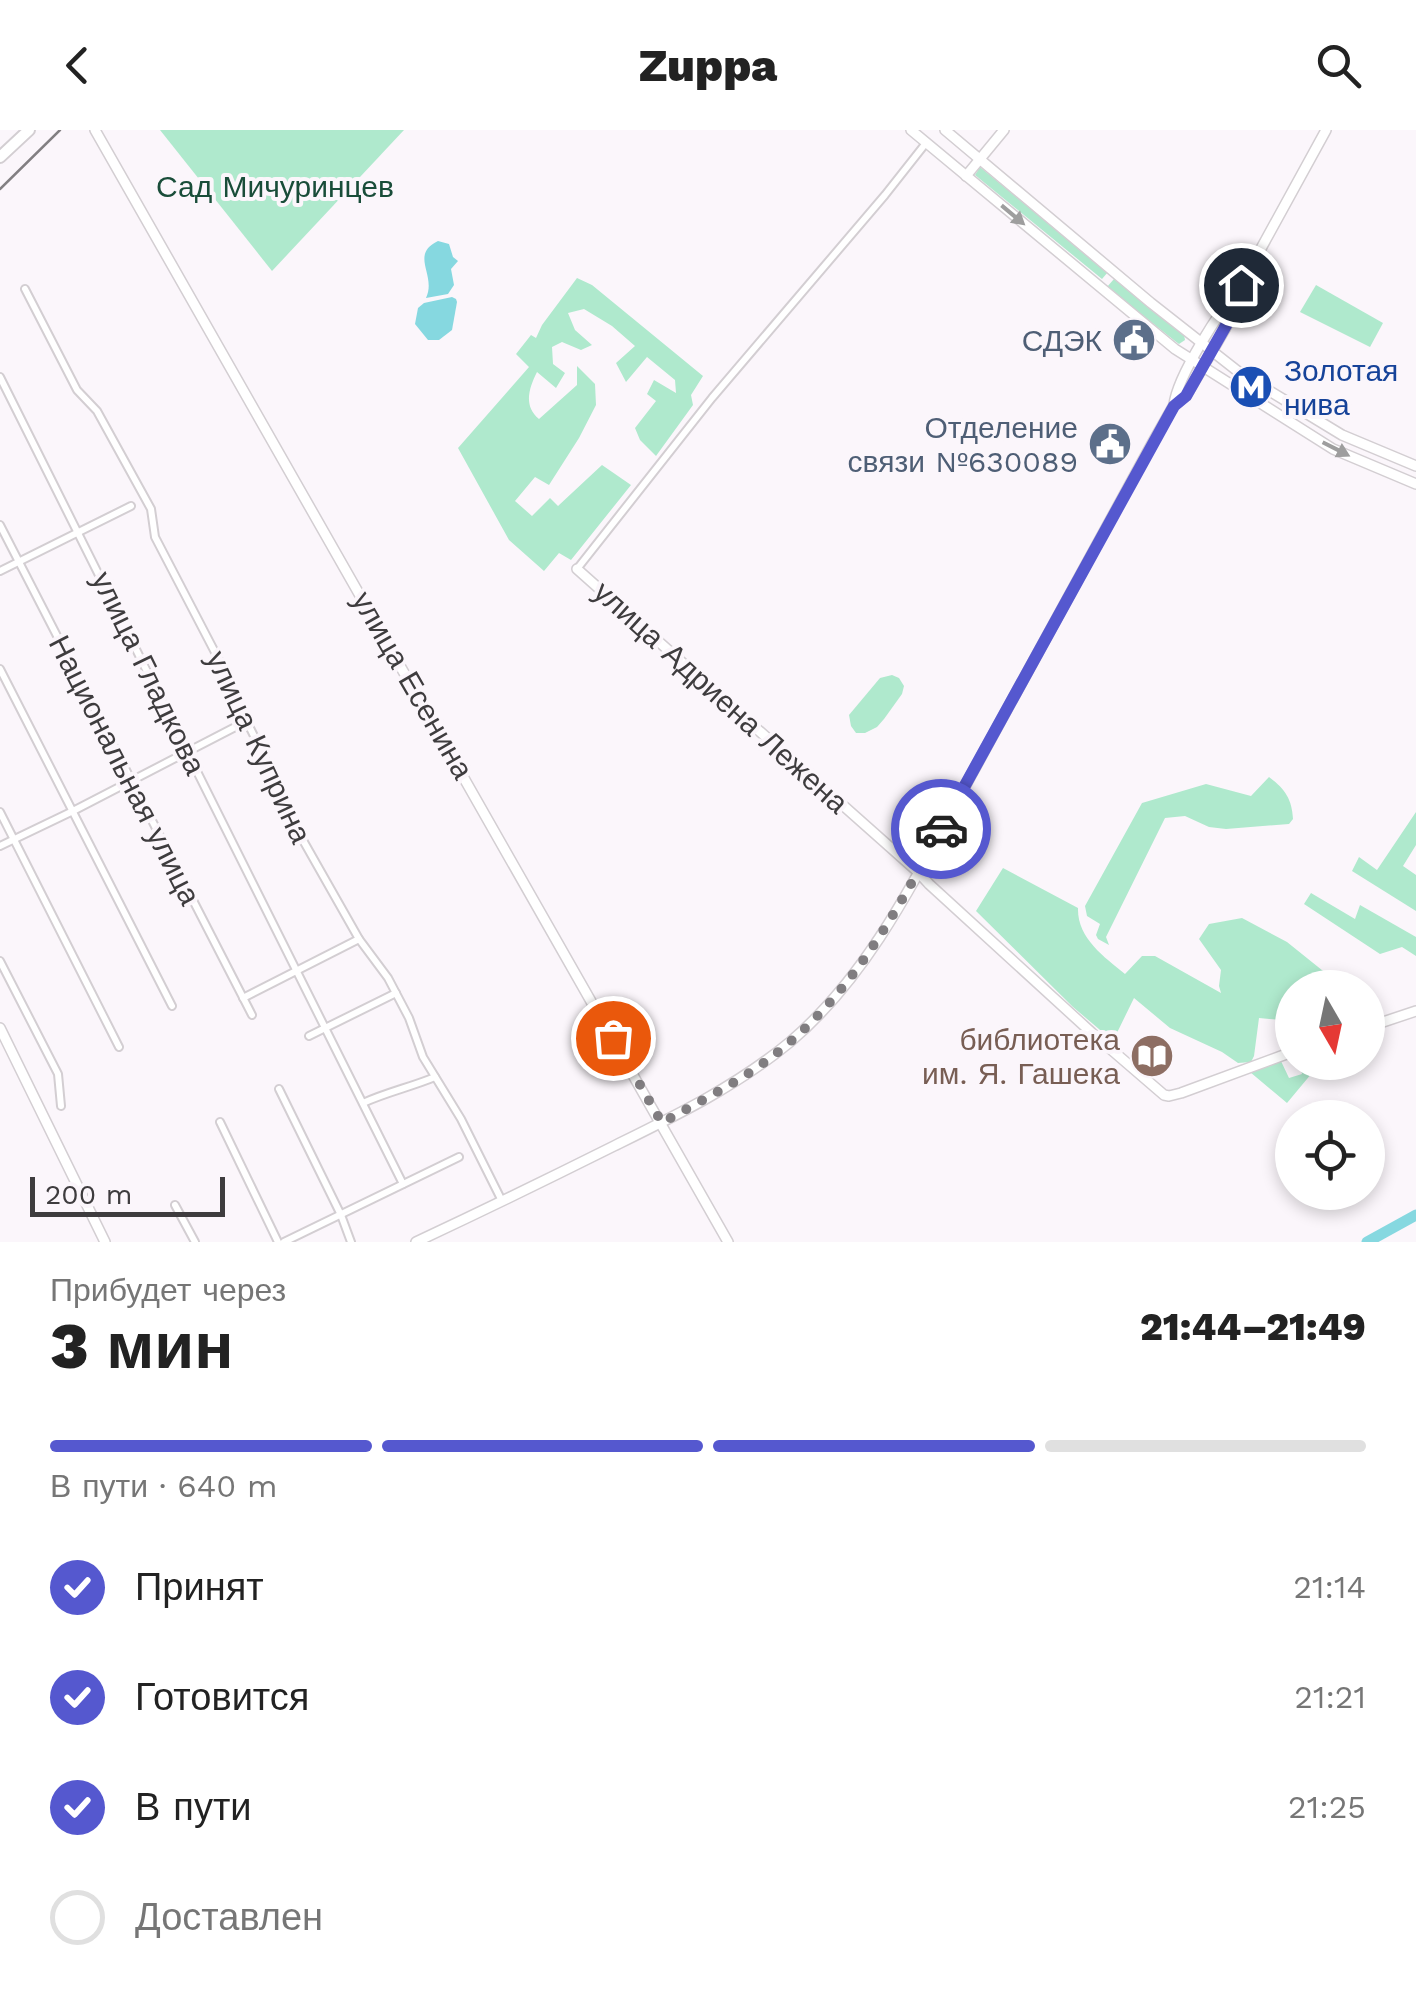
<!DOCTYPE html>
<html lang="ru">
<head>
<meta charset="utf-8">
<style>
  body { margin:0; font-family:"Work Sans",sans-serif; background:#f2f2f2; color:#222; height:100vh; display:flex; flex-direction:column; font-size:38px; white-space:nowrap }
  * { box-sizing:border-box; margin:0 }
  p { font-size:32px; color:#767676 }
  .icon { flex:none; width:55px; height:55px; fill:none; stroke:currentColor; stroke-width:2; stroke-linecap:round; stroke-linejoin:round }
  .map { position:relative; height:1112px; overflow:hidden }
  .details { display:flex; flex-direction:column; background:#fff; flex:1 }
  .details>* { flex:none }
  .needle { width:65px; rotate:171deg }
  .buttons { position:absolute; left:1275px; top:840px; display:grid; gap:20px }
  .buttons a { display:grid; place-items:center; width:110px; height:110px; border-radius:50%; background:#fff; box-shadow:0 5px 15px #0003; font-size:50px }
  .scale { position:absolute; left:30px; bottom:25px; width:195px; box-sizing:border-box; padding-left:10px; border:5px solid #3e3c3e; border-top:0; font-size:28px; line-height:35px; white-space:nowrap; color:#3e3c3e; -webkit-text-stroke:8px #fbf6fb; paint-order:stroke }
  .pin { position:absolute; display:grid; place-items:center; width:85px; height:85px; color:#fff; margin:-42px; border:5px solid #fff; border-radius:50%; box-shadow:0 2px 10px #0007 }
  .courier { position:absolute; display:grid; place-items:center; width:100px; height:100px; margin:-50px; border:8px solid #5558cf; border-radius:50%; background:#fff; color:#222; box-shadow:0 2px 12px #0007 }
  .head em { font-style:normal; font-weight:800 }
  .head div { display:flex; flex-direction:column-reverse }
  .head { display:flex; align-items:center; justify-content:space-between; height:170px; padding:0 50px }
  h1 { font-size:65px; font-weight:800; line-height:75px }
  .bar { display:grid; grid-template-columns:repeat(4,1fr); gap:15px 10px; align-content:center; height:120px; padding:0 50px }
  .bar i { height:12px; border-radius:8px; background:#e0e0e0 }
  .bar .current { background:#5558cf }
  .bar p { grid-column:span 4 }
  ol { padding:0 50px; list-style:none }
  li { display:flex; align-items:center; gap:30px; height:110px }
  li p { margin-inline-start:auto }
  li .icon { padding:10px; border-radius:50%; background:#5558cf; color:#fff; stroke-width:4 }
  li:last-child { color:#767676 }
  li i { width:55px; height:55px; border:5px solid #e0e0e0; border-radius:50% }
  header { display:flex; justify-content:space-between; align-items:center; height:130px; padding:0 50px; background:#fff; font-size:45px; font-weight:800 }
  .map>svg:first-child { display:block }
</style>
</head>
<body>
<header><svg class="icon" aria-label="back" viewBox="0 0 24 24"><path d="M15 5l-7 7 7 7"/></svg>Zuppa<svg class="icon" aria-label="search" viewBox="0 0 24 24"><circle cx="10" cy="10" r="6"/><path d="M15 15l6 6"/></svg></header>
<div class="map">
<svg width="1416" height="1112" viewBox="0 0 1416 1112">
  <rect width="100%" height="100%" fill="#fbf6fb"/>
  <!-- green -->
  <g fill="#afe9cd">
    <path d="M160,0H404L272,141Z"/>
    <path d="M980,37L1108,142L1102,149L975,45Z"/>
    <path d="M577,148L592,155L703,246L691,265L693,275L656,326L640,310L635,298L656,271L647,264L654,250L676,263L675,250L647,227L626,252L616,233L635,216L612,196L584,179L568,183L575,200L592,215L581,220L562,212L552,217L553,234L565,243L556,258L537,242C529,258 523,276 539,289L577,255V236L595,254L596,275L579,308L549,355L535,347L515,371L532,386L550,368L558,376L602,335L631,355L571,430L559,423L544,441L509,410L458,318L529,237L516,224L531,205L536,208L542,195Z"/>
    <path d="M1114,149L1184,205L1185,210L1179,214L1175,211L1107,157Z"/>
    <path d="M1316,155L1383,193L1370,217L1300,182Z"/>
    <path d="M892,545L899,548L904,556L902,564L884,589L877,597L865,603H856L851,596L849,585L880,548Z"/>
    <path d="M1269,647C1285,659 1292,669 1293,689L1289,694L1226,699L1209,697L1185,686L1165,688L1106,807L1109,815L1098,809L1096,805L1100,794L1087,786L1085,776L1142,673L1206,654L1251,666Z"/>
    <path d="M1416,682V715L1403,736L1416,745V781L1352,741L1359,727L1377,740Z"/>
    <path d="M1003,738L1078,778C1077,808 1104,827 1125,844L1142,826H1155L1221,863L1219,856L1221,840L1199,809L1209,794L1242,788L1287,812L1343,857L1292,858V891L1259,888L1254,926L1251,932L1238,933L1222,922L1170,898L1134,868L1113,911L1073,877L976,781Z"/>
    <path d="M1311,763L1355,789L1360,775L1416,807V826L1402,817L1380,824L1304,774Z"/>
    <path d="M1280,929L1289,948L1302,944L1300,934L1302,933H1311L1317,937L1287,973L1250,942Z"/>
  </g>
  <!-- water -->
  <g fill="#86d8e0">
    <path d="M438,111L449,114L453,127L458,131L451,139L454,155L448,164L426,168C437,145 409,125 438,111Z"/>
    <path d="M452,167L456,169L457,172L452,200L439,210H428L415,194L418,178L424,173Z"/>
  </g>
  <g fill="none" stroke-linecap="round" stroke-linejoin="round">
    <!-- river -->
    <path stroke="#86d8e0" stroke-width="11" d="M1367,1112L1416,1085"/>
    <!-- minor casing -->
    <g stroke="#d3ced2" stroke-width="10">
      <g id="minor">
        <path d="M25,159L77,260L97,281L151,379L155,407L219,530L236,581L243,593L249,596L254,606L300,705L359,809L388,848L409,888L423,927L461,989L502,1071"/>
        <path d="M0,247L403,1054"/>
        <path d="M0,395L252,885"/>
        <path d="M577,439L712,268L885,65L926,13"/>
        <path d="M0,441L131,376"/>
        <path d="M0,539L172,876"/>
        <path d="M0,682L119,917"/>
        <path d="M0,716L73,681L243,593"/>
        <path d="M0,831L58,944L61,976"/>
        <path d="M243,868L359,809"/>
        <path d="M309,906L396,863"/>
        <path d="M279,959L341,1085L351,1112"/>
        <path d="M363,973C387,962 411,957 435,947"/>
        <path d="M220,992L278,1112"/>
        <path d="M175,1075L195,1112"/>
        <path d="M284,1112L459,1027"/>
      </g>
    </g>
    <!-- tertiary casing -->
    <g stroke="#d3ced2" stroke-width="12">
      <g id="tertiary">
        <path d="M95,0L728,1112"/>
        <path d="M966,46L1004,0"/>
        <path d="M577,439L918,742L929,754L1092,903L1164,965L1169,966L1181,963L1292,922"/>
        <path d="M1368,897L1416,881"/>
      </g>
    </g>
    <!-- secondary casing -->
    <g stroke="#d3ced2" stroke-width="12">
      <g id="secondary">
        <path d="M911,0L1175,219L1333,319L1416,354"/>
        <path d="M945,0L1151,173L1240,243L1342,305L1416,336"/>
        <path d="M1174,275C1177,246 1221,179 1241,155L1326,0"/>
        <path d="M0,898L105,1112"/>
        <path d="M416,1112C482,1081 548,1049 614,1016C675,986 737,956 790,912C875,840 922,734 975,638C1035,530 1094,421 1153,312L1174,275L1186,266L1225,199L1236,177L1241,155"/>
      </g>
    </g>
    <!-- primary casing -->
    <g stroke="#d3ced2" stroke-width="14">
      <path id="primary" d="M0,27L29,0"/>
    </g>
    <!-- minor -->
    <use href="#minor" stroke="#fff" stroke-width="6"/>
    <!-- tertiary -->
    <use href="#tertiary" stroke="#fff" stroke-width="9"/>
    <!-- secondary -->
    <use href="#secondary" stroke="#fff" stroke-width="9"/>
    <!-- primary -->
    <use href="#primary" stroke="#fff" stroke-width="10"/>
    <!-- tram -->
    <path stroke="#827f82" stroke-width="2.5" d="M0,59L60,0"/>
  </g>
  <!-- one-way arrows -->
  <defs><path id="oneway-solid" d="M-6-.8H1V-3.2L6.5 0L1 3.2V.8H-6Z" transform="scale(2.5)"/></defs>
  <g fill="#9e9e9e">
    <use href="#oneway-solid" transform="translate(1013 85) rotate(40)"/>
    <use href="#oneway-solid" transform="translate(1336 319) rotate(27)"/>
  </g>
  <g fill="none" stroke-linecap="round" stroke-linejoin="round">
    <!-- done -->
    <path stroke="#807d80" stroke-width="10" stroke-dasharray="0 18" d="M613,908L662,993C693,975 725,959 755,939C843,879 892,791 941,699"/>
    <!-- route -->
    <path stroke="#5558cf" stroke-width="12" d="M941,699L1169,285L1174,276L1186,266L1224,199L1236,177L1241,155"/>
  </g>
  <!-- icons -->
  <defs>
    <g id="civic-disc" transform="scale(2.25)"><circle r="9.5" fill="#5c6f8a" stroke="#fbf6fb"/><path d="M-.6-6.5H3V-4.5H.6V-3L4-1V1h2V6H-6V1h2V-1L-.6-3ZM-1.2 2.5V6h2.4V2.5Z" fill="#fff"/></g>
    <g id="metro-disc" transform="scale(2.25)"><circle r="9.5" fill="#1a4fb4" stroke="#fbf6fb"/><path d="M-5.5 5V-5H-3L0 0L3-5H5.5V5H3V-.5L0 4L-3-.5V5Z" fill="#fff"/></g>
    <g id="library-disc" transform="scale(2.25)"><circle r="9.5" fill="#8d6e63" stroke="#fbf6fb"/><path d="M-6-4Q-3-5.5-.7-3.5V5Q-3 3-6 4ZM6-4Q3-5.5 .7-3.5V5Q3 3 6 4Z" fill="#fff"/></g>
  </defs>
  <g fill-rule="evenodd">
    <use href="#civic-disc" x="1134" y="210"/>
    <use href="#metro-disc" x="1251" y="257"/>
    <use href="#civic-disc" x="1110" y="314"/>
    <use href="#library-disc" x="1152" y="926"/>
  </g>
  <g text-anchor="middle" dominant-baseline="central" stroke-width="8" stroke-linejoin="round" paint-order="stroke">
    <!-- park labels -->
    <g font-size="30" fill="#194d39" stroke="#fbf6fb">
      <text x="275" y="56">Сад Мичуринцев</text>
    </g>
    <!-- service labels -->
    <g font-size="30" fill="#4e5e75" stroke="#fbf6fb" text-anchor="end">
      <text x="1102" y="210">СДЭК</text>
      <text x="1078" y="297">Отделение<tspan x="1078" dy="34">связи №630089</tspan></text>
    </g>
    <!-- transit labels -->
    <g font-size="30" fill="#164399" stroke="#fbf6fb" text-anchor="start">
      <text x="1284" y="240">Золотая<tspan x="1284" dy="34">нива</tspan></text>
    </g>
    <!-- street labels -->
    <g font-size="30" fill="#3e3c3e" stroke="#fbf6fb">
      <text transform="translate(149 543) rotate(64)">улица Гладкова</text>
      <text transform="translate(413 555) rotate(60)">улица Есенина</text>
      <text transform="translate(721 567) rotate(42)">улица Адриена Лежена</text>
      <text transform="translate(259 617) rotate(65)">улица Куприна</text>
      <text transform="translate(125 640) rotate(63)">Национальная улица</text>
    </g>
    <!-- education labels -->
    <g font-size="30" fill="#785e54" stroke="#fbf6fb" text-anchor="end">
      <text x="1120" y="909">библиотека<tspan x="1120" dy="34">им. Я. Гашека</tspan></text>
    </g>
  </g>
</svg>
<div class="buttons">
<a><svg class="needle" viewBox="-14 -14 28 28"><path d="M0-13l5 13h-10z" fill="#e53935"/><path d="M0 13l5-13h-10z" fill="#767676"/></svg></a>
<a><svg class="icon" aria-label="locate" viewBox="0 0 24 24"><circle cx="12" cy="12" r="6"/><path d="M12 2v4M12 18v4M2 12h4M18 12h4"/></svg></a>
</div>
<div class="scale">200 m</div>
<div class="pin" style="left:613px;top:908px;background:#ea580c"><svg class="icon" aria-label="bag" viewBox="0 0 24 24"><path d="M5 8h14l-1 12H6zM9 8a3 3 0 0 1 6 0"/></svg></div>
<div class="pin" style="left:1241px;top:155px;background:#1f2937"><svg class="icon" aria-label="home" viewBox="0 0 24 24"><path d="M3 11l9-7 9 7M6 9v11h12V9"/></svg></div>
<div class="courier" style="left:941px;top:699px"><svg class="icon" aria-label="car" viewBox="0 0 24 24"><path d="M5 17H2v-5l4-1 3-4h7l3 4 3 1v5h-3M9 17h6M6 11h13"/><circle cx="7" cy="17" r="2"/><circle cx="17" cy="17" r="2"/></svg></div>
</div>
<section class="details">
<div class="head"><div><h1>3 мин</h1><p>Прибудет через</p></div><em>21:44–21:49</em></div>
<div class="bar"><i class="current"></i><i class="current"></i><i class="current"></i><i></i><p>В пути · 640 m</p></div>
<ol>
<li><svg class="icon" aria-label="check" viewBox="0 0 24 24"><path d="M5 12l5 5 9-10"/></svg>Принят<p>21:14</p></li>
<li><svg class="icon" aria-label="check" viewBox="0 0 24 24"><path d="M5 12l5 5 9-10"/></svg>Готовится<p>21:21</p></li>
<li><svg class="icon" aria-label="check" viewBox="0 0 24 24"><path d="M5 12l5 5 9-10"/></svg>В пути<p>21:25</p></li>
<li><i></i>Доставлен</li>
</ol>
</section>
</body>
</html>
